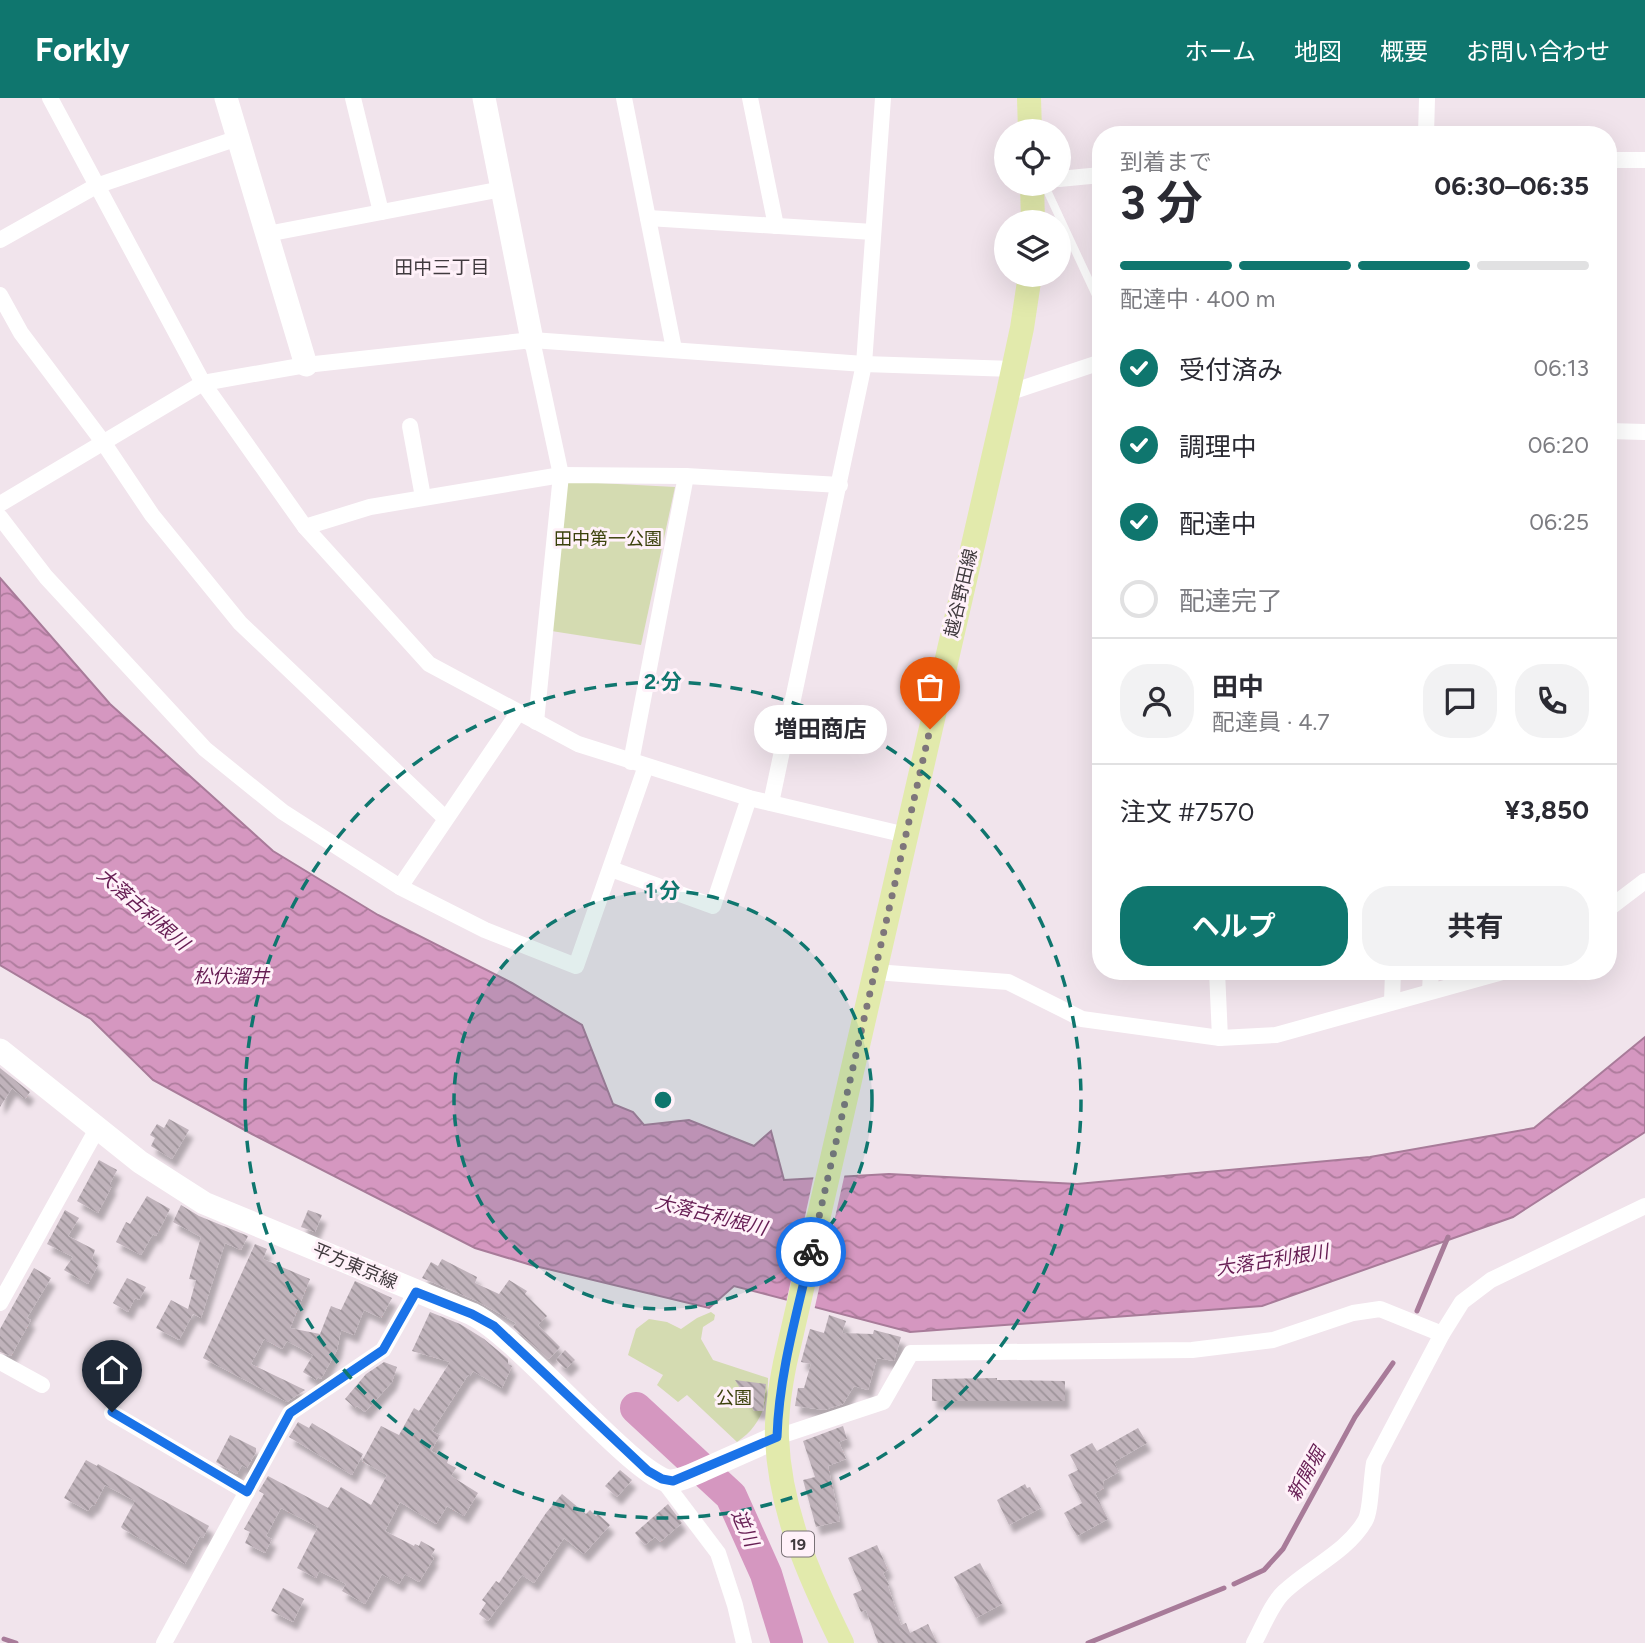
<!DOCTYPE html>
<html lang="ja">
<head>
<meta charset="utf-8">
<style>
  body { margin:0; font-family:Figtree,"Noto Sans JP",sans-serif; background:#f2f2f3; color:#2b2b33; height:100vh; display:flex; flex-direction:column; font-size:26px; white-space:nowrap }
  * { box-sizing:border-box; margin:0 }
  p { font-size:23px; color:#7c7c81 }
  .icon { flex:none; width:38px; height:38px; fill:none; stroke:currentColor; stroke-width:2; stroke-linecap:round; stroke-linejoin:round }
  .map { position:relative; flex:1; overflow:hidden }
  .sheet { position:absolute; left:1092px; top:28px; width:525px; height:854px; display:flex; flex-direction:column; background:#fff; border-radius:28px; box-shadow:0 7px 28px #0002 }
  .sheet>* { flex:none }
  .controls { position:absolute; left:994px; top:21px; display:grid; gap:14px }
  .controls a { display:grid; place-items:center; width:77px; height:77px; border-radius:50%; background:#fff; box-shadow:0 7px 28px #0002; font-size:35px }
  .pin { position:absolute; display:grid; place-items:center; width:60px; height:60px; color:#fff; margin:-72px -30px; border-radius:50% 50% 50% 0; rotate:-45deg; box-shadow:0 0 7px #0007 }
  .pin .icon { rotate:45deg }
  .courier { position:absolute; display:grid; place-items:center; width:70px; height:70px; margin:-35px; border:5px solid #1a73e8; border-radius:50%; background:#fff; color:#222; box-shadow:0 2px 9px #0007 }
  .bubble { position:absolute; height:49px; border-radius:24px; background:#fff; box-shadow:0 7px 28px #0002; font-size:23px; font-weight:700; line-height:49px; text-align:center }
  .headline em { font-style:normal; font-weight:700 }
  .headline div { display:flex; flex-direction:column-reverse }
  .headline { display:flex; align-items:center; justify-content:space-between; height:119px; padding:0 28px }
  h1 { font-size:46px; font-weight:700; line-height:52px }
  .bar { display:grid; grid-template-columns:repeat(4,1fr); gap:10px 7px; align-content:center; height:84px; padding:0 28px }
  .bar i { height:9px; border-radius:5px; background:#e1e1e2 }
  .bar .current { background:#0f766e }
  .bar p { grid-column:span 4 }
  .line { display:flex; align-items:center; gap:18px; padding:0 28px; border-top:2px solid #e1e1e2 }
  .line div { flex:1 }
  .round { display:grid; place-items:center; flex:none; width:74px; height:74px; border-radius:28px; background:#f2f2f3 }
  ol { padding:0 28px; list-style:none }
  li { display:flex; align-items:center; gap:21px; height:77px }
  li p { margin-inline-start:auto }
  li .icon { padding:7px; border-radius:50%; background:#0f766e; color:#fff; stroke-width:4 }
  li:last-child { color:#7c7c81 }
  li i { width:38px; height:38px; border:4px solid #e1e1e2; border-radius:50% }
  .primary-button { display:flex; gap:14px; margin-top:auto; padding:14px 28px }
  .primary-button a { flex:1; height:80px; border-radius:28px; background:#0f766e; color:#fff; font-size:28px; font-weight:700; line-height:80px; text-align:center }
  .primary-button a+a { background:#f2f2f3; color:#2b2b33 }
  header { display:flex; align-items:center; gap:42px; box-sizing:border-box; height:98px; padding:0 35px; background:#0f766e; color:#fff }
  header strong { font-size:33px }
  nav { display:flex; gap:38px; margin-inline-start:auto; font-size:24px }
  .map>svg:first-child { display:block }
</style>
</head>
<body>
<header>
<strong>Forkly</strong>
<nav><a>ホーム</a><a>地図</a><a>概要</a><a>お問い合わせ</a></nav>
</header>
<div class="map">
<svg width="1645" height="1545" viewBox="0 0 1645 1545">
  <defs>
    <pattern id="water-waves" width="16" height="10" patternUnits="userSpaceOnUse" patternTransform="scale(1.75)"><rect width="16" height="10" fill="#d597c0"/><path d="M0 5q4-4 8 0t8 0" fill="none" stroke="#ae7c9d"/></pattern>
    <pattern id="building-back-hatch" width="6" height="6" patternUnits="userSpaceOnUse" patternTransform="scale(1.75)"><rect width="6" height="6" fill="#c0b3bb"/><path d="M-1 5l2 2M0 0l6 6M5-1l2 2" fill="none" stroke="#9d9399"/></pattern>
    <filter id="shadow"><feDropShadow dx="4.5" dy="8" stdDeviation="2" flood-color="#0004"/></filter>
  </defs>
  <rect width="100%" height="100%" fill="#f1e4ec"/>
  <!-- green -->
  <g fill="#d4dbb1">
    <path d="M560,383L675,389L641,547L545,532Z"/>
    <path d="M711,1214L715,1217L714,1222L703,1229L701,1241L713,1262L768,1280C768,1306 760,1329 737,1344L687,1297L678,1304L657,1287L663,1277L628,1257L636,1231L649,1221L667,1224L681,1231L697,1220Z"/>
  </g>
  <!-- water -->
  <path fill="url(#water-waves)" stroke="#a87b99" stroke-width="2" d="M0,480L110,606L273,753L378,817L512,885L582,927L613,1006L633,1014L644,1027L689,1022L754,1048L771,1033L784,1082L889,1076L1077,1086L1370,1059L1534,1030L1645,939V1034L1513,1119L1262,1208L910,1234L734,1188L709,1210L531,1167L475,1150L252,1036L153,982L91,921L0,867Z"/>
  <!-- pier -->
  <path fill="#f1e4ec" d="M845,1075L814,1213L786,1205L814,1077Z"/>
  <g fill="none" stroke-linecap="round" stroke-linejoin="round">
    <!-- stream -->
    <g stroke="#a87b99" stroke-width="5">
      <path d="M1417,1213L1448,1139"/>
      <path d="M1234,1486L1264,1472L1283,1451L1355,1319L1393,1265"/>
      <path d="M4,1541L16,1545"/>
      <path d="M1088,1545L1224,1490"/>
    </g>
    <!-- river -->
    <path stroke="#d597c0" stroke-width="32" d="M636,1310L731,1398L766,1476L787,1545"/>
  </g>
  <!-- building -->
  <g fill="url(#building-back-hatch)" filter="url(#shadow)">
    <path d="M0,970L30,994L25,1001L12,990L0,1009Z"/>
    <path d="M169,1021L189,1032L172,1061L151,1048L155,1040L150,1037L157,1026L164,1030Z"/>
    <path d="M99,1062L117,1072L110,1086L112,1088L98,1115L77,1103Z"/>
    <path d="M147,1098L170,1111L156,1138L153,1136L141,1157L116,1144L126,1124L130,1126Z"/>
    <path d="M181,1107L199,1118L248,1138L241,1152L225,1145L201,1220L193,1216L179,1242L156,1230L171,1202L188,1211L196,1182L189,1181L201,1139L173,1124Z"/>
    <path d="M65,1112L79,1120L68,1138L95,1152L92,1161L98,1167L88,1186L64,1172L73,1159L47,1146Z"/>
    <path d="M308,1112L322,1117L315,1134L301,1129Z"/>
    <path d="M255,1146L267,1151L263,1161L310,1181L290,1230L320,1236L331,1208L341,1212L355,1183L392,1200L381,1220L364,1212L354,1237L341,1232L337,1252L321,1281L318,1279L316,1282L303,1274L313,1257L287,1243L282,1251L264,1241L251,1266L305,1292L287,1304L203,1260Z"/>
    <path d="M442,1161L477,1179L475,1185L499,1196L509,1182L527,1193L525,1196L547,1218L538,1227L560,1249L549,1261L513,1229L516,1225L477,1203L422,1180L431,1164L438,1168Z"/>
    <path d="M34,1170L51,1180L27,1220L31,1222L11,1258L0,1254V1231Z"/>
    <path d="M127,1180L146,1189L139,1202L135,1200L128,1214L113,1205Z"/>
    <path d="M430,1214L460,1226L484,1241L508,1261V1266L512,1268L502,1290L473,1273L470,1278L468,1277L432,1333L440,1337L431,1353L448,1362L447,1365L456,1370L451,1378L478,1395L464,1418L447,1408L436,1426L400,1404L385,1433L414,1448L415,1446L419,1448L421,1443L435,1451L431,1458L434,1460L419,1484L405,1476L399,1486L382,1476L365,1506L342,1493L346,1486L319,1473L316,1480L297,1470L318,1429L281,1410L266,1438L272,1441L265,1455L245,1445L250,1434L244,1431L264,1396L259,1393L268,1378L328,1410L341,1389L371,1407L387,1377L362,1363L381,1328L399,1337L414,1310L419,1313L450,1264L412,1253Z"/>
    <path d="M829,1217L846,1223L842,1235L873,1236L874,1232L901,1239L894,1263L877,1260L868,1292L854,1288L843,1306L824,1312L795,1308L798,1290H804L811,1266L801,1264L810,1231L824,1235Z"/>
    <path d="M565,1252L575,1262L566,1271L556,1262Z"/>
    <path d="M384,1264L397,1269L392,1284L365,1314L357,1308L355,1310L345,1301L366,1276Z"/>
    <path d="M997,1280V1282L1065,1283V1303H932V1281Z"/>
    <path d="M735,1282L766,1286L763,1313H754Z"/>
    <path d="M298,1324L309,1330L312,1325L363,1356L352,1377L289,1339Z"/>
    <path d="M843,1328L847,1341L839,1344L846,1361L828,1368L840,1423L816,1429L803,1382L815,1379L803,1343Z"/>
    <path d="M1138,1330L1147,1345L1114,1364L1119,1374L1103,1383L1104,1390L1095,1395L1108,1421L1077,1438L1064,1415L1082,1405L1068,1377L1078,1372L1070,1357L1092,1345L1097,1353Z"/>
    <path d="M230,1337L256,1350V1354L247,1370L242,1367L237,1376L216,1364Z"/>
    <path d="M86,1362L97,1368L98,1366L209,1428L203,1440L200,1438L185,1466L123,1431L121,1429L135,1403L105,1387L94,1408L92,1407L88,1413L64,1400Z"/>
    <path d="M620,1372L632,1382L617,1399L605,1388Z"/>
    <path d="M1025,1386L1027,1390L1030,1389L1041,1410L1009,1427L997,1402Z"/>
    <path d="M562,1396L586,1416L590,1412L596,1418L598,1416L610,1427L584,1456L564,1440L534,1485L522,1477L488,1523L479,1516L486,1505L482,1502L496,1483L499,1485L546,1415Z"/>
    <path d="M668,1406L682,1425L660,1444L655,1439L645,1447L635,1435Z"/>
    <path d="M877,1447L888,1472L883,1475L889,1487L888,1488L901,1527L906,1525L910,1535L928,1526L937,1545H878L866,1512L861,1514L853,1496L862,1492L848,1460Z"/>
    <path d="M980,1465L1002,1506L976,1520L954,1479Z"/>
    <path d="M283,1490L304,1501L293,1524L271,1513Z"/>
  </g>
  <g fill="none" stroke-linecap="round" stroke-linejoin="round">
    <!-- lane -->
    <path stroke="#fff" stroke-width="8" d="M1044,86L1101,208"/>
    <!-- street -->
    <g stroke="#fff" stroke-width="16">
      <path d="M50,0L203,285L305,429L429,566L578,646L749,700L906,737"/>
      <path d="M353,0L381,114"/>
      <path d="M624,0L674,251"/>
      <path d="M750,0L776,128"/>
      <path d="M1426,37L1427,0"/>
      <path d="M1608,62H1645"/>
      <path d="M1059,81L1101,77"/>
      <path d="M648,120L873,134"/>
      <path d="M267,136L502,91"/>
      <path d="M0,142L96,88L238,40"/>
      <path d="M0,197L21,235L103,344L152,417L240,525L445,720"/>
      <path d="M532,242L561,377L536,624"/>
      <path d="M1008,295L1101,264"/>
      <path d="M410,328L423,399"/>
      <path d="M1608,333L1645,334"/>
      <path d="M0,406L203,285L306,267L532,242L864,266L1013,271"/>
      <path d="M0,419L46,479L205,651L283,714L400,789L485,832L576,868L646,668"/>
      <path d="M305,429L370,409L561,377L686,378L840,387"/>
      <path d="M631,664L686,378"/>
      <path d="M771,705L864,266L883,0"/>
      <path d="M611,771L713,808L749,700"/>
      <path d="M400,789L518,615"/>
      <path d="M1608,811L1645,783"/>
      <path d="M1217,873L1220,940"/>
      <path d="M875,874L1008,884L1082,921L1220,940L1276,937L1506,873"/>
      <path d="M1430,893L1431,873"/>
      <path d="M1392,904L1393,873"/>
      <path d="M0,1205L97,1031"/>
      <path d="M0,1264L42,1287"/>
      <path d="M112,1315L247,1394"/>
      <path d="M777,1339L883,1304L911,1255L1192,1252L1273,1242L1353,1215L1380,1211L1442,1236"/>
      <path d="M662,1381L718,1455L735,1507L744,1545"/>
      <path d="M164,1545L290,1315L383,1252L416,1194"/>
      <path d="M1254,1545C1263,1529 1271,1506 1284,1494C1309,1470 1347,1454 1365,1423C1371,1414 1371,1380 1374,1365L1442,1236L1462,1204L1491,1182L1645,1108"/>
    </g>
    <!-- secondary -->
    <g stroke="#fff" stroke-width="23">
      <path d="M226,0L306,267"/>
      <path d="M484,0L532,242"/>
      <path d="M0,952L140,1064L204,1105L472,1216C519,1238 641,1387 672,1383C682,1382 694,1376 703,1372C728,1361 752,1350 777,1339"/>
    </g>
    <!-- primary -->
    <g stroke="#e2eaac" stroke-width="24">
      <path d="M1029,0L1030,33"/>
      <path d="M1032,86L1033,124"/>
      <path d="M842,1545C810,1480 780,1414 777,1340C776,1315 780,1290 785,1265L1008,295L1022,230L1030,177"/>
    </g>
  </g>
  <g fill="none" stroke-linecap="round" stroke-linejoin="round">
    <!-- done -->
    <path stroke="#7e767b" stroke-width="7" stroke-dasharray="0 12.6" d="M811,1154L930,631"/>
    <!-- route -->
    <path stroke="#1a73e8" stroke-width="9" d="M112,1314L247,1394L290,1315L383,1252L416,1194L472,1216L494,1228L648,1373L662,1381L673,1383L777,1339C779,1276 797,1215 811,1154"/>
  </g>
  <!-- distance rings -->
  <circle cx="663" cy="1002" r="209" fill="#0f766e" fill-opacity=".12"/>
  <g fill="none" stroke="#0f766e" stroke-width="3.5" stroke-dasharray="12 9">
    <circle cx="663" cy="1002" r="209"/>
    <circle cx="663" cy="1002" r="418"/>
  </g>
  <g text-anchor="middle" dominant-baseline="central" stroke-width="6" stroke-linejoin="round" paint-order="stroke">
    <!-- shield labels -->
    <rect fill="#fff1f9" stroke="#797176" stroke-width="2" x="782" y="1433.5" width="32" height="25" rx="5"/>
    <g font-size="16" font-weight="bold" fill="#403a3e">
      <text x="798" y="1446">19</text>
    </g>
    <!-- park labels -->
    <g font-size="18" fill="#3b410b" stroke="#fff1f9">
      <text x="608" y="441">田中第一公園</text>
      <text x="734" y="1300">公園</text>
    </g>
    <!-- street labels -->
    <g font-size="18" fill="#403a3e" stroke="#fff1f9">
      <text transform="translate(961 495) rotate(-77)">越谷野田線</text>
      <text transform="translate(355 1168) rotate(23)">平方東京線</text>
    </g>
    <!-- neighbourhood labels -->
    <g font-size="19" fill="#403a3e" stroke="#fff1f9">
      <text x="442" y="169">田中三丁目</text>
    </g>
    <!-- water labels -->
    <g font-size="19" font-style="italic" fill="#661d53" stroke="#fff1f9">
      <text transform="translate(143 811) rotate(41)">大落古利根川</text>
      <text x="231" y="878">松伏溜井</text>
      <text transform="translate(711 1117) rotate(14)">大落古利根川</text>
      <text transform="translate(1272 1162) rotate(-9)">大落古利根川</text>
      <text transform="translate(1306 1376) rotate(-61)">新開堀</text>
      <text transform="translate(745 1430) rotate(66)">逆川</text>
    </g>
  </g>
  <circle cx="663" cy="1002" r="10" fill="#0f766e" stroke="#fff1f9" stroke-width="3.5"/>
  <g font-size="21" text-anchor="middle" font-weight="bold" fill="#0f766e" stroke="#fff1f9" stroke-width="6" stroke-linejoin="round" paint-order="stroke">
    <text x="663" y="591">2 分</text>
    <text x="663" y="800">1 分</text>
  </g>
</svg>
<div class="controls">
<a><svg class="icon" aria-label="locate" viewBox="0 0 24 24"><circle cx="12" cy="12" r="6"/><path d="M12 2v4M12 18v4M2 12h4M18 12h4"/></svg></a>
<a><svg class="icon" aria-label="layers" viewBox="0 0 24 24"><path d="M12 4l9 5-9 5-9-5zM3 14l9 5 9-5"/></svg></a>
</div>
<div class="pin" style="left:930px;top:631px;background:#ea580c"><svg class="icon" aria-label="bag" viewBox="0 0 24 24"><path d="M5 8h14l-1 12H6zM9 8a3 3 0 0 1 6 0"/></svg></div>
<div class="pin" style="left:112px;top:1314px;background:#1f2937"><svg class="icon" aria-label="home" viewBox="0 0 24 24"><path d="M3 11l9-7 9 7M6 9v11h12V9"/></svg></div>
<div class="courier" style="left:811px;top:1154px"><svg class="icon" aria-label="bike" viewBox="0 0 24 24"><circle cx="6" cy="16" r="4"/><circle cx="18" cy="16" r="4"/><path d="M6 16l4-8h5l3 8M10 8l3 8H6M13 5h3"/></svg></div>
<div class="bubble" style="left:754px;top:607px;width:133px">増田商店</div>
<section class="sheet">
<div class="headline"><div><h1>3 分</h1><p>到着まで</p></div><em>06:30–06:35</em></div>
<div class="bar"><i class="current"></i><i class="current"></i><i class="current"></i><i></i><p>配達中 · 400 m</p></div>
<ol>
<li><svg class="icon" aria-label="check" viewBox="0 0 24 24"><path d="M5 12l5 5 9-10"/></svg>受付済み<p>06:13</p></li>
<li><svg class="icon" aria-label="check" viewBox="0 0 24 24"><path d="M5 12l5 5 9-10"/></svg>調理中<p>06:20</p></li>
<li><svg class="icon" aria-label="check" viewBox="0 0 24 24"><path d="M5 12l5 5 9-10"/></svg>配達中<p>06:25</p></li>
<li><i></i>配達完了</li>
</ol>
<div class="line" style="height:126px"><a class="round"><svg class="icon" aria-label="person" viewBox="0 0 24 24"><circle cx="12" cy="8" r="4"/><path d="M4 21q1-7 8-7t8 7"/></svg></a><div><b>田中</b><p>配達員 · 4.7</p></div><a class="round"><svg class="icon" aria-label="chat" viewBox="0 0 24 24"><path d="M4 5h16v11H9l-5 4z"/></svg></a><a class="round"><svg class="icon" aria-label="phone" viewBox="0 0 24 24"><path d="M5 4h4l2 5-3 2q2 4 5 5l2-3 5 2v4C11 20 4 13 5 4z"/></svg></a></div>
<div class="line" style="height:91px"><div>注文 #7570</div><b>¥3,850</b></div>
<div class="primary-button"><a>ヘルプ</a><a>共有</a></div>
</section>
</div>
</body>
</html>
